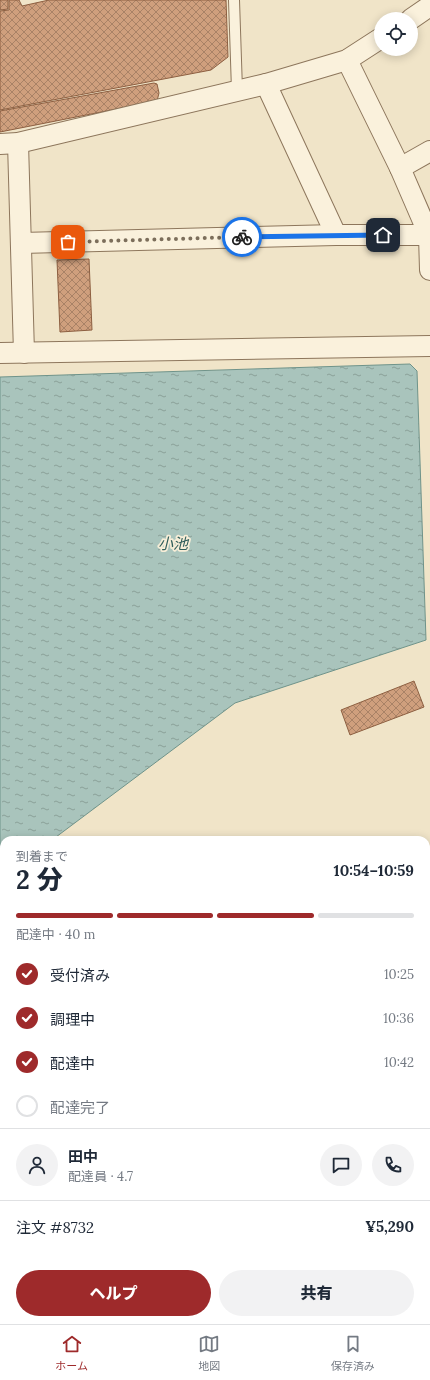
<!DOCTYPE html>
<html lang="ja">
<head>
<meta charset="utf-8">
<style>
  body { margin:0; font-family:Lora,"Noto Sans JP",serif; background:#f2f2f3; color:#1f2937; height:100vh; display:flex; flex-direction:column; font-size:15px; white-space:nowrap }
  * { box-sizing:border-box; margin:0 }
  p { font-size:13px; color:#747a83 }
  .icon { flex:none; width:22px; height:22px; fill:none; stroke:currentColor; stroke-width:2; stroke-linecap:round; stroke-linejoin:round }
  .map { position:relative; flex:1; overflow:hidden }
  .side { position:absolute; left:0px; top:836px; width:430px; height:488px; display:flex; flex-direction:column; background:#fff; border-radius:12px 12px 0 0; box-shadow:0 2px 10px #0003 }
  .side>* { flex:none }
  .fabs { position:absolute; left:374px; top:12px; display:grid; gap:8px }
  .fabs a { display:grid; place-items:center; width:44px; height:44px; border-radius:50%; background:#fff; box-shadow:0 2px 10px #0003; font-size:20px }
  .pin { position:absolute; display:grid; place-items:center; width:34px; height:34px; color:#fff; margin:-17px; border-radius:8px; box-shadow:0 2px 6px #0006 }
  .courier { position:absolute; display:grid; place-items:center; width:40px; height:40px; margin:-20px; border:3px solid #1a73e8; border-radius:50%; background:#fff; color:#222; box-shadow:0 1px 5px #0007 }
  .head em { font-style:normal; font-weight:800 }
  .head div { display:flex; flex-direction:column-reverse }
  .head { display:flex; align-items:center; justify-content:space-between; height:68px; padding:0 16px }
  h1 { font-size:26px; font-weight:800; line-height:30px }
  .bar { display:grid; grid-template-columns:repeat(4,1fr); gap:6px 4px; align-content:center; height:48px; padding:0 16px }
  .bar i { height:5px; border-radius:3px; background:#e0e1e3 }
  .bar .selected { background:#9e2a2b }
  .bar p { grid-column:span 4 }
  .line { display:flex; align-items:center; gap:10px; padding:0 16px; border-top:1px solid #e0e1e3 }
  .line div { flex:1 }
  .round { display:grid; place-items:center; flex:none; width:42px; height:42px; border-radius:21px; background:#f2f2f3 }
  ol { padding:0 16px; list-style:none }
  li { display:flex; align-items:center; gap:12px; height:44px }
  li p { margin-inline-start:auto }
  li .icon { padding:4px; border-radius:50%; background:#9e2a2b; color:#fff; stroke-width:4 }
  li:last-child { color:#747a83 }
  li i { width:22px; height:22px; border:2px solid #e0e1e3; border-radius:50% }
  .cta { display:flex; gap:8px; margin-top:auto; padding:8px 16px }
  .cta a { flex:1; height:46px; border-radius:24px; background:#9e2a2b; color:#fff; font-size:16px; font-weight:800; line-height:46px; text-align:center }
  .cta a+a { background:#f2f2f3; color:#1f2937 }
  .menu { display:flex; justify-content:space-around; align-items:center; height:56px; border-top:1px solid #e0e1e3; background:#fff; font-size:11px; color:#747a83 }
  .menu a { display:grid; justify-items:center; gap:2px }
  .menu .selected { color:#9e2a2b }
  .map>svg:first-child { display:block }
</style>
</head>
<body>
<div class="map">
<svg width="430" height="1324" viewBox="0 0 430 1324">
  <defs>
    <pattern id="water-ripples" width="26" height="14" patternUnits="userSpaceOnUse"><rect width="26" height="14" fill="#a9c4bc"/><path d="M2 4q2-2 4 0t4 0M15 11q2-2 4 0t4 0" fill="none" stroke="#8ba098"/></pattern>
    <pattern id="building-cross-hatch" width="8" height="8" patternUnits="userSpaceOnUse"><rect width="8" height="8" fill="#cf9f7d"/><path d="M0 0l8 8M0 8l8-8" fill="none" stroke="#a98266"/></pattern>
  </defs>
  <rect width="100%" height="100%" fill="#f0e4c8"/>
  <!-- water -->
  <path fill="url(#water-ripples)" stroke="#6f938a" d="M410,364L417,371L426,640L235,703L52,840H4V877L0,880V377Z"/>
  <!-- building -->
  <g fill="url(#building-cross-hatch)" stroke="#8d5f41">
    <path d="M0,0H8V9L0,10Z"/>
    <path d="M9,0H19L22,6L49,0H226L228,57L211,70L0,110V11L9,10Z"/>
    <path d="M154,83L157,84L159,93L157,101L0,132V111Z"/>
    <path d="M89,259L92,330L60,332L57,260Z"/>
    <path d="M414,681L424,707L350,735L341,710Z"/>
    <path d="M430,1026V1044L426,1033V1028Z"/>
    <path d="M430,1102V1122L426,1109V1103Z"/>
    <rect x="426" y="1147" width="4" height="16"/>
    <path d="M430,1208V1221L426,1222V1209Z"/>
    <path d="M430,1246V1265L426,1266V1247Z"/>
    <path d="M430,1284V1313L426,1314V1285Z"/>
    <path d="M55,1320H83L80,1324H53Z"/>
    <path d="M91,1320H125L123,1324H89Z"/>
    <path d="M164,1320H187L189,1324H158Z"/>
    <path d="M269,1320H299L301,1324H271Z"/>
    <path d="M363,1320H382L383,1324H364Z"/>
    <path d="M400,1320H419L420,1324H401Z"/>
  </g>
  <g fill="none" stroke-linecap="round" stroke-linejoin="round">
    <!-- service casing -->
    <g stroke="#8d765c" stroke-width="12">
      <path id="service" d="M234,0L237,90"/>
    </g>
    <!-- minor casing -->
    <g stroke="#8d765c" stroke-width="22">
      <g id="minor">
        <path d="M411,19L430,6"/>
        <path d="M347,60L400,168L429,235L430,270"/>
        <path d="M266,84L336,235"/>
        <path d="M18,143L24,353"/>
        <path d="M0,144L18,143L266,84L347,60L381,38"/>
        <path d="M400,168L430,151"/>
        <path d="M21,243L336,235H429"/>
        <path d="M0,353L430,346"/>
        <path d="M0,907L4,909"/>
        <path d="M0,1026L4,1023"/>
        <path d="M426,1083L430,1082"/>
        <path d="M0,1195L4,1199"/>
        <path d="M208,1320L210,1324"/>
        <path d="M347,1320L348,1324"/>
        <path d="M36,1324L38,1320"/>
        <path d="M140,1324L142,1320"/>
      </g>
    </g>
    <!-- tertiary casing -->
    <g stroke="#8d765c" stroke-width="24">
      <g id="tertiary">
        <path d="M426,960L430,959"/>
        <path d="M0,1175L4,1172"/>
      </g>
    </g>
    <!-- service -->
    <use href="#service" stroke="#faf1dc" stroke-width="10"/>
    <!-- minor -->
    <use href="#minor" stroke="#faf1dc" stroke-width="20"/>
    <!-- tertiary -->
    <use href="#tertiary" stroke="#faf1dc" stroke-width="22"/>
  </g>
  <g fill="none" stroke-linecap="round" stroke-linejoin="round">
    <!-- done -->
    <path stroke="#7c6e5b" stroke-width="4" stroke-dasharray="0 7.2" d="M68,242L242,237"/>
    <!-- route -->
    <path stroke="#1a73e8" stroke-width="5" d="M242,237L383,235"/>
  </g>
  <g text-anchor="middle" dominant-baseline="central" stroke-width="3.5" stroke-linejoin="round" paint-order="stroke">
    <!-- water labels -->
    <g font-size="15" font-style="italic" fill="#2f5d5a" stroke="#f7eed8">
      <text x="173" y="543">小池</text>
    </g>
  </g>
</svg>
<div class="fabs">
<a><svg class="icon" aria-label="locate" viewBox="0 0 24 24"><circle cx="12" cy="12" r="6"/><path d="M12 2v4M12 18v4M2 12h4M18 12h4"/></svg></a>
</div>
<div class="pin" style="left:68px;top:242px;background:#ea580c"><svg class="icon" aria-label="bag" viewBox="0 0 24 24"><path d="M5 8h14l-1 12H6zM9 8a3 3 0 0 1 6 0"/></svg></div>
<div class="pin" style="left:383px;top:235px;background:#1f2937"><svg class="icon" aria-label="home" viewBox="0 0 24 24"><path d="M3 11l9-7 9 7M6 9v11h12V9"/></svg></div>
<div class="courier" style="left:242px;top:237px"><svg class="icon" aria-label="bike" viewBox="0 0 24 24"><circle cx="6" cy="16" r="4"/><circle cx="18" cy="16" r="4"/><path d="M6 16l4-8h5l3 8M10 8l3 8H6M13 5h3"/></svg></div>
<section class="side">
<div class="head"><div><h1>2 分</h1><p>到着まで</p></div><em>10:54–10:59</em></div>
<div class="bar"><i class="selected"></i><i class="selected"></i><i class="selected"></i><i></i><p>配達中 · 40 m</p></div>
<ol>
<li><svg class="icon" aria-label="check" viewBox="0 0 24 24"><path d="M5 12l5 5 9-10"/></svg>受付済み<p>10:25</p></li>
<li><svg class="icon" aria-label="check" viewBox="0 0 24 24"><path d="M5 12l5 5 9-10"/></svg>調理中<p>10:36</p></li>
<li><svg class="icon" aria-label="check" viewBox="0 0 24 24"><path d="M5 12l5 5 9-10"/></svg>配達中<p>10:42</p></li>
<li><i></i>配達完了</li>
</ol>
<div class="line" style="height:72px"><a class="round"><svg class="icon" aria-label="person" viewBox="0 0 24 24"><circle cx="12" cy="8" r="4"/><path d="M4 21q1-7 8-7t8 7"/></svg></a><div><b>田中</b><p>配達員 · 4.7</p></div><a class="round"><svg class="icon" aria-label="chat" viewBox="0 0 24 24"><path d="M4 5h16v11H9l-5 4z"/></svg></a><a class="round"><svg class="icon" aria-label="phone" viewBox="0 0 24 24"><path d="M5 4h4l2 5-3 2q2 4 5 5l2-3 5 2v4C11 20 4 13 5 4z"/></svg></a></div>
<div class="line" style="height:52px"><div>注文 #8732</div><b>¥5,290</b></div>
<div class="cta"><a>ヘルプ</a><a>共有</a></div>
</section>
</div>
<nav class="menu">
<a class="selected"><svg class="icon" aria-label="home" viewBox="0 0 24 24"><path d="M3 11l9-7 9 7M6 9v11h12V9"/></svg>ホーム</a>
<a><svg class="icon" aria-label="map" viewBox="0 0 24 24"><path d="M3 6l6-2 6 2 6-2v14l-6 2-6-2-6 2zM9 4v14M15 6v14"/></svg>地図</a>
<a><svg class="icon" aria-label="saved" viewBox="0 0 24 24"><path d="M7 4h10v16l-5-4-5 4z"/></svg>保存済み</a>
</nav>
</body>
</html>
